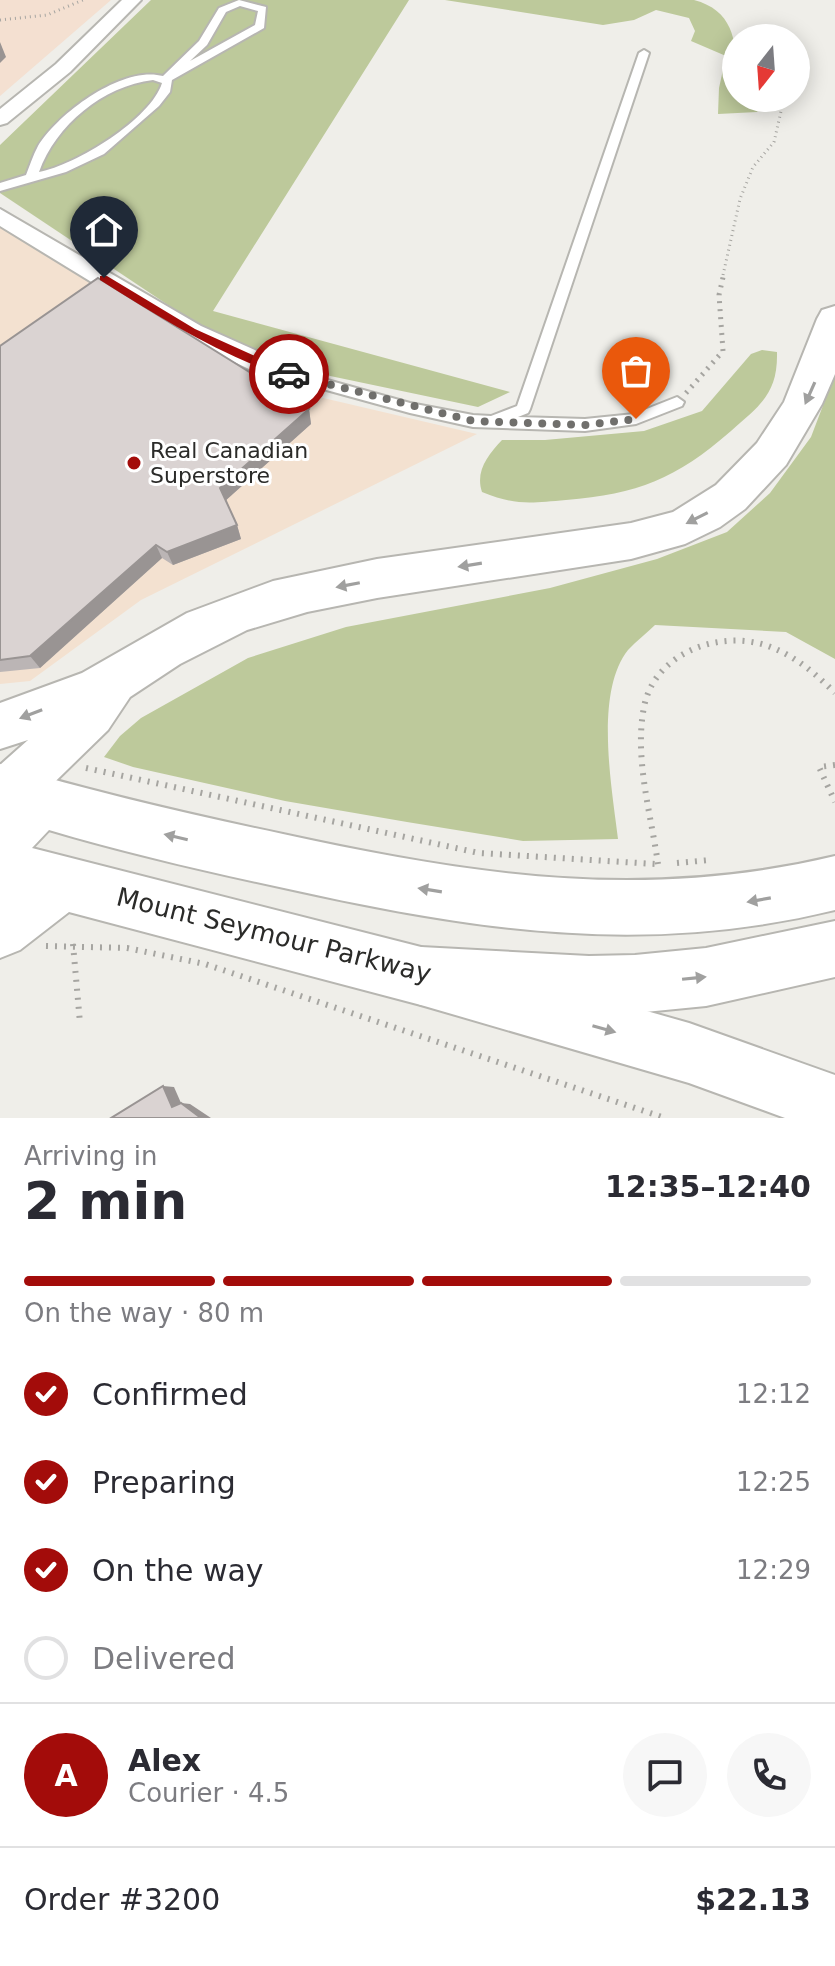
<!DOCTYPE html>
<html lang="en">
<head>
<meta charset="utf-8">
<style>
  body { margin:0; font-family:"DejaVu Sans",sans-serif; background:#f7f7f7; color:#2b2b33; height:100vh; display:flex; flex-direction:column; font-size:30px; white-space:nowrap }
  * { box-sizing:border-box; margin:0 }
  p { font-size:26px; color:#7c7c81 }
  .icon { flex:none; width:44px; height:44px; fill:none; stroke:currentColor; stroke-width:2; stroke-linecap:round; stroke-linejoin:round }
  .map { position:relative; height:1118px; overflow:hidden }
  .sheet { display:flex; flex-direction:column; background:#fff; flex:1 }
  .sheet>* { flex:none }
  .needle { width:52px; rotate:197deg }
  .tools { position:absolute; left:722px; top:24px; display:grid; gap:16px }
  .tools a { display:grid; place-items:center; width:88px; height:88px; border-radius:50%; background:#fff; box-shadow:0 4px 20px #0003; font-size:40px }
  .pin { position:absolute; display:grid; place-items:center; width:68px; height:68px; color:#fff; margin:-82px -34px; border-radius:50% 50% 50% 0; rotate:-45deg; box-shadow:0 0 8px #0007 }
  .pin .icon { rotate:45deg }
  .courier { position:absolute; display:grid; place-items:center; width:80px; height:80px; margin:-40px; border:6px solid #a30c0a; border-radius:50%; background:#fff; color:#222; box-shadow:0 2px 10px #0007 }
  .summary em { font-style:normal; font-weight:600 }
  .summary div { display:flex; flex-direction:column-reverse }
  .summary { display:flex; align-items:center; justify-content:space-between; height:136px; padding:0 24px }
  h1 { font-size:52px; font-weight:600; line-height:60px }
  .bar { display:grid; grid-template-columns:repeat(4,1fr); gap:12px 8px; align-content:center; height:96px; padding:0 24px }
  .bar i { height:10px; border-radius:6px; background:#e1e1e2 }
  .bar .active { background:#a30c0a }
  .bar p { grid-column:span 4 }
  .line { display:flex; align-items:center; gap:20px; padding:0 24px; border-top:2px solid #e1e1e2 }
  .line div { flex:1 }
  .round { display:grid; place-items:center; flex:none; width:84px; height:84px; border-radius:42px; background:#f7f7f7 }
  ol { padding:0 24px; list-style:none }
  li { display:flex; align-items:center; gap:24px; height:88px }
  li p { margin-inline-start:auto }
  li .icon { padding:8px; border-radius:50%; background:#a30c0a; color:#fff; stroke-width:4 }
  li:last-child { color:#7c7c81 }
  li i { width:44px; height:44px; border:4px solid #e1e1e2; border-radius:50% }
  .map>svg:first-child { display:block }
</style>
</head>
<body>
<div class="map">
<svg width="835" height="1118" viewBox="0 0 835 1118">
  <rect width="100%" height="100%" fill="#efeee9"/>
  <!-- commercial -->
  <path fill="#f3e1d0" d="M0,225L272,386L477,434L141,600L30,681L0,684Z"/>
  <!-- industrial -->
  <path fill="#f4e0d1" d="M0,0H111L0,96Z"/>
  <!-- green -->
  <g fill="#bdc99b">
    <path d="M151,0H409L213,311L510,392L478,407L249,359L0,193V145Z"/>
    <path d="M445,0H694C743,13 736,58 736,98H766L757,112L718,114L719,88L726,56L691,41L695,31L689,18L656,10L634,20L603,25Z"/>
    <path d="M762,350L777,352C778,394 760,405 731,431C676,479 638,494 566,500C531,503 516,506 482,492C475,471 488,455 502,440H545L644,431L702,411L751,354Z"/>
    <path d="M835,374V659L786,632L655,625C647,633 636,641 628,650C594,693 612,788 618,839L523,841L407,822L285,801L133,767L104,757L120,736L141,718L248,658L346,627L550,588L657,559L727,532L770,493L811,437Z"/>
  </g>
  <g fill="none" stroke-linecap="round" stroke-linejoin="round">
    <!-- lane casing -->
    <g stroke="#b7b6b1" stroke-width="4">
      <g id="lane">
        <path d="M239,0L266,7L264,28L172,80L170,92L159,106L104,154L66,172L0,191V183L26,175C30,165 33,155 38,146C58,113 123,65 163,76L199,41L219,8ZM240,6L258,11L255,25L190,61L207,45L226,12ZM153,80L162,83C151,119 76,165 39,172C56,125 103,86 153,80Z"/>
        <path d="M644,50L649,53L530,409L528,413L518,417L585,419L634,414L677,397L684,402L682,406L636,424L585,431L473,427L410,413L272,375L270,371L272,367L277,366L410,403L473,415L491,416L517,406L639,53Z"/>
      </g>
    </g>
    <!-- street casing -->
    <g stroke="#b7b6b1" stroke-width="4">
      <g id="street">
        <path d="M122,0H141L70,72L7,123L0,125V109L56,64Z"/>
        <path d="M0,209L201,326L286,364L290,371L286,378L277,381L268,378L183,338L0,226Z"/>
      </g>
    </g>
    <!-- secondary casing -->
    <g stroke="#b7b6b1" stroke-width="4">
      <path id="secondary" d="M0,764C93,792 188,814 283,834C472,875 643,902 835,856V910C643,957 473,930 284,888C205,871 126,853 49,830L32,848L421,947L589,956L635,955L706,948L835,921V977L706,1006L635,1013L589,1014L421,1005L69,912L20,950L0,958Z"/>
    </g>
    <!-- highway casing -->
    <g stroke="#b7b6b1" stroke-width="4">
      <g id="highway">
        <path d="M835,306V374L822,404L786,465L745,509L720,527L685,544L631,559L377,598L307,612L247,630L180,664L130,697L108,730L26,810L8,817L0,814V765L28,740L0,749V703L82,673L187,613L273,581L377,559L631,523L673,512L716,485L757,443L784,402L817,319L822,310Z"/>
        <path d="M421,947L689,1023L835,1075V1118H785L689,1083L421,1005L401,996L392,976L401,956Z"/>
      </g>
    </g>
    <!-- path-far2 -->
    <g stroke="#a6a5a1" stroke-width="3" stroke-dasharray="1 4" stroke-linecap="butt">
      <path d="M0,20L47,15L83,0"/>
      <path d="M768,38L777,35L789,38"/>
      <path d="M796,44V59"/>
      <path d="M723,275L740,199L753,167L774,142L784,98"/>
    </g>
    <!-- path-far1 -->
    <path stroke="#a6a5a1" stroke-width="5" stroke-dasharray="2 6" stroke-linecap="butt" d="M686,393L723,351L719,295L724,273"/>
    <!-- path -->
    <g stroke="#a6a5a1" stroke-width="6" stroke-dasharray="2 7" stroke-linecap="butt">
      <path d="M835,765L819,767L835,802"/>
      <path d="M86,768L479,853L655,864"/>
      <path d="M677,863L710,860"/>
      <path d="M658,864C651,814 634,758 644,707C654,654 717,630 765,645C793,654 815,673 835,693"/>
      <path d="M73,944L80,1023"/>
      <path d="M46,946L127,948L205,964L665,1118"/>
    </g>
    <!-- lane -->
    <use href="#lane" fill="#fff" fill-rule="evenodd"/>
    <!-- street -->
    <use href="#street" fill="#fff" fill-rule="evenodd"/>
    <!-- secondary -->
    <use href="#secondary" fill="#fff" fill-rule="evenodd"/>
    <!-- highway -->
    <use href="#highway" fill="#fff" fill-rule="evenodd"/>
  </g>
  <!-- wall -->
  <path fill="#bbb5b5" d="M0,346L309,409L311,424L226,500L237,525L241,539L173,565L162,558L40,668L0,672Z"/>
  <!-- shaded-wall -->
  <g fill="#999493">
    <path d="M0,42L6,57L0,63Z"/>
    <path d="M309,409L311,424L224,502L220,488Z"/>
    <path d="M237,525L241,539L173,565L167,552Z"/>
    <path d="M156,545L162,558L40,668L30,656Z"/>
    <path d="M163,1086L174,1087L181,1103L190,1104L211,1118H201L172,1107Z"/>
  </g>
  <!-- building -->
  <g fill="#dad3d2" stroke="#999493" stroke-width="2">
    <path d="M98,278L309,409L220,488L237,525L167,552L156,545L30,656L0,660V346Z"/>
    <path d="M163,1086L172,1107L181,1103L201,1118H111Z"/>
  </g>
  <!-- one-way arrows -->
  <defs><path id="oneway-solid" d="M-6-.8H1V-3.2L6.5 0L1 3.2V.8H-6Z" transform="scale(2)"/></defs>
  <g fill="#a0a09f">
    <use href="#oneway-solid" transform="translate(810 393) rotate(114)"/>
    <use href="#oneway-solid" transform="translate(697 518) rotate(153)"/>
    <use href="#oneway-solid" transform="translate(470 565) rotate(171)"/>
    <use href="#oneway-solid" transform="translate(348 585) rotate(169)"/>
    <use href="#oneway-solid" transform="translate(31 714) rotate(159)"/>
    <use href="#oneway-solid" transform="translate(176 837) rotate(-167)"/>
    <use href="#oneway-solid" transform="translate(430 890) rotate(-171)"/>
    <use href="#oneway-solid" transform="translate(759 900) rotate(170)"/>
    <use href="#oneway-solid" transform="translate(694 978) rotate(-6)"/>
    <use href="#oneway-solid" transform="translate(604 1029) rotate(16)"/>
  </g>
  <!-- route -->
  <path fill="#a30c0a" d="M100,276H107L195,329L295,374L289,378C221,356 161,318 100,280Z"/>
  <g fill="none" stroke-linecap="round" stroke-linejoin="round">
    <!-- done -->
    <path stroke="#706f6c" stroke-width="8" stroke-dasharray="0 14.4" d="M289,374L473,421L585,425L636,419"/>
  </g>
  <!-- markers -->
  <circle fill="#a30c0a" stroke="#fff" stroke-width="3" cx="134" cy="463" r="8"/>
  <g text-anchor="middle" dominant-baseline="central" stroke-width="6" stroke-linejoin="round" paint-order="stroke">
    <!-- poi labels -->
    <g font-size="22" fill="#2b2b29" stroke="#fff" text-anchor="start">
      <text x="150" y="450">Real Canadian<tspan x="150" dy="25">Superstore</tspan></text>
    </g>
    <!-- near-street labels -->
    <g font-size="26" fill="#2b2b29" stroke="#fff">
      <text transform="translate(274 935) rotate(14)">Mount Seymour Parkway</text>
    </g>
  </g>
</svg>
<div class="tools">
<a><svg class="needle" viewBox="-14 -14 28 28"><path d="M0-13l5 13h-10z" fill="#e53935"/><path d="M0 13l5-13h-10z" fill="#7c7c81"/></svg></a>
</div>
<div class="pin" style="left:636px;top:419px;background:#ea580c"><svg class="icon" aria-label="bag" viewBox="0 0 24 24"><path d="M5 8h14l-1 12H6zM9 8a3 3 0 0 1 6 0"/></svg></div>
<div class="pin" style="left:104px;top:278px;background:#1f2937"><svg class="icon" aria-label="home" viewBox="0 0 24 24"><path d="M3 11l9-7 9 7M6 9v11h12V9"/></svg></div>
<div class="courier" style="left:289px;top:374px"><svg class="icon" aria-label="car" viewBox="0 0 24 24"><path d="M5 17H2v-5l4-1 3-4h7l3 4 3 1v5h-3M9 17h6M6 11h13"/><circle cx="7" cy="17" r="2"/><circle cx="17" cy="17" r="2"/></svg></div>
</div>
<section class="sheet">
<div class="summary"><div><h1>2 min</h1><p>Arriving in</p></div><em>12:35–12:40</em></div>
<div class="bar"><i class="active"></i><i class="active"></i><i class="active"></i><i></i><p>On the way · 80 m</p></div>
<ol>
<li><svg class="icon" aria-label="check" viewBox="0 0 24 24"><path d="M5 12l5 5 9-10"/></svg>Confirmed<p>12:12</p></li>
<li><svg class="icon" aria-label="check" viewBox="0 0 24 24"><path d="M5 12l5 5 9-10"/></svg>Preparing<p>12:25</p></li>
<li><svg class="icon" aria-label="check" viewBox="0 0 24 24"><path d="M5 12l5 5 9-10"/></svg>On the way<p>12:29</p></li>
<li><i></i>Delivered</li>
</ol>
<div class="line" style="height:144px"><b class="round" style="background:#a30c0a;color:#fff">A</b><div><b>Alex</b><p>Courier · 4.5</p></div><a class="round"><svg class="icon" aria-label="chat" viewBox="0 0 24 24"><path d="M4 5h16v11H9l-5 4z"/></svg></a><a class="round"><svg class="icon" aria-label="phone" viewBox="0 0 24 24"><path d="M5 4h4l2 5-3 2q2 4 5 5l2-3 5 2v4C11 20 4 13 5 4z"/></svg></a></div>
<div class="line" style="height:104px"><div>Order #3200</div><b>$22.13</b></div>
</section>
</body>
</html>
